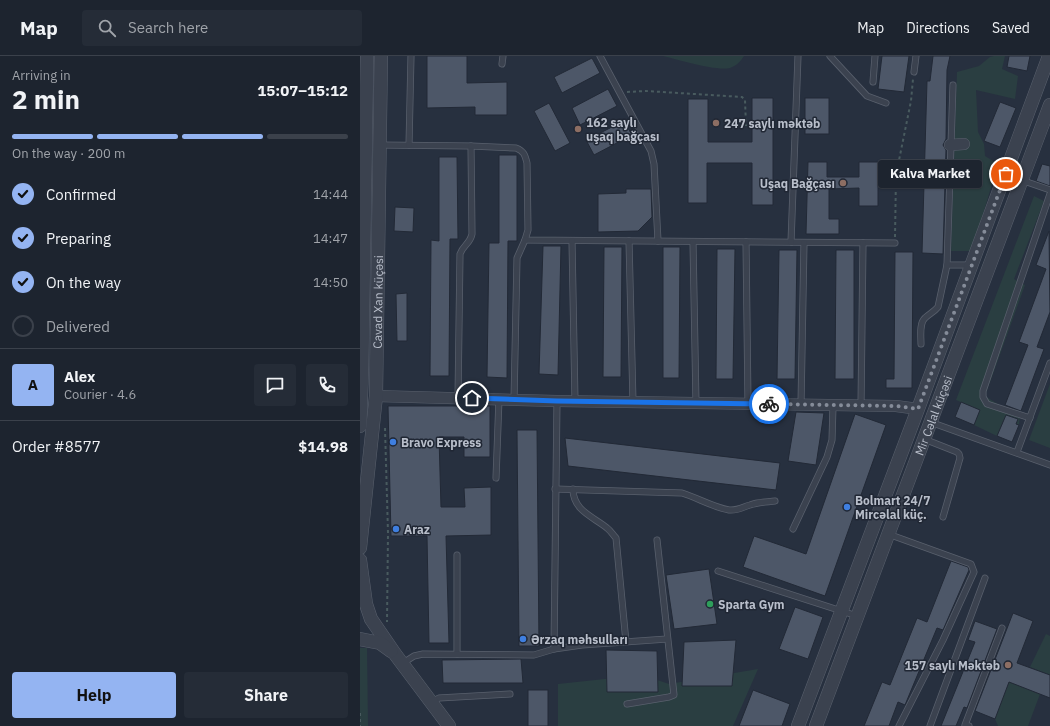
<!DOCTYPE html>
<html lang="en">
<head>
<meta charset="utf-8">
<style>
  body { margin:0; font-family:"IBM Plex Sans",sans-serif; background:#252c37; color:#f1f3f6; height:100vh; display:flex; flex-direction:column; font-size:15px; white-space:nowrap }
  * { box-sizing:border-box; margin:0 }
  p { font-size:13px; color:#a0a4aa }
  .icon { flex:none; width:22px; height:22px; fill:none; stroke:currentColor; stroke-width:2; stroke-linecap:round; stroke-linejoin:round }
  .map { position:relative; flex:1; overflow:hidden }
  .panel { display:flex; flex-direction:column; background:#1d242f; width:360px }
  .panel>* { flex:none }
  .pin { position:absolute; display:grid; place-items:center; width:34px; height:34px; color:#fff; margin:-17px; border:2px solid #fff; border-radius:50%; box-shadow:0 1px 4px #0007 }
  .courier { position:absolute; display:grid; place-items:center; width:40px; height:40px; margin:-20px; border:3px solid #1a73e8; border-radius:50%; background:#fff; color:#222; box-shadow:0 1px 5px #0007 }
  .bubble { position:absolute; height:28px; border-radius:4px; background:#1d242f; box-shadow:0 1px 3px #0004,0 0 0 1px #3b414b; font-size:13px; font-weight:700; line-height:28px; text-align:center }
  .headline em { font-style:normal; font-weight:700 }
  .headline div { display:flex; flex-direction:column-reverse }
  .headline { display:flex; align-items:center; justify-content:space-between; height:68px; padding:0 12px }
  h1 { font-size:26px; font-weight:700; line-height:30px }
  .bar { display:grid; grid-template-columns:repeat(4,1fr); gap:6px 4px; align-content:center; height:48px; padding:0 12px }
  .bar i { height:5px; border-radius:3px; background:#3b414b }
  .bar .on { background:#94b4f2 }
  .bar p { grid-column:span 4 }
  .line { display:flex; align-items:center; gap:10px; padding:0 12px; border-top:1px solid #3b414b }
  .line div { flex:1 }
  .round { display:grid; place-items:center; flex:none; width:42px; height:42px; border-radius:4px; background:#252c37 }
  ol { padding:0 12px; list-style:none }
  li { display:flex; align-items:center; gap:12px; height:44px }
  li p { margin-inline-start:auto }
  li .icon { padding:4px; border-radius:50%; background:#94b4f2; color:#111; stroke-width:4 }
  li:last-child { color:#a0a4aa }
  li i { width:22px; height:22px; border:2px solid #3b414b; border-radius:50% }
  .cta { display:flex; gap:8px; margin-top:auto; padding:8px 12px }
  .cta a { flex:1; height:46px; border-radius:4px; background:#94b4f2; color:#111; font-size:16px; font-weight:700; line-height:46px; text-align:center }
  .cta a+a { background:#252c37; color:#f1f3f6 }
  header { display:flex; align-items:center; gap:24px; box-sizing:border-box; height:56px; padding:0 20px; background:#1d242f; border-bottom:1px solid #3b414b }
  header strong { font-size:19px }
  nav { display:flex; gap:22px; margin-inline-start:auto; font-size:14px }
  .search { width:280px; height:36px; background:#252c37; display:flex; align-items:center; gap:10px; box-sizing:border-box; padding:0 14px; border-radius:4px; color:#a0a4aa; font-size:15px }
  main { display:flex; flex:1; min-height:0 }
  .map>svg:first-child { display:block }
</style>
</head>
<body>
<header>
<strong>Map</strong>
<div class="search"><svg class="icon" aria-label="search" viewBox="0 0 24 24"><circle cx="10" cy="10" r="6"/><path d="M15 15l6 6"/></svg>Search here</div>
<nav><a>Map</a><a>Directions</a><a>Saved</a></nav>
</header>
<main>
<section class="panel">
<div class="headline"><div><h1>2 min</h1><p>Arriving in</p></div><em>15:07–15:12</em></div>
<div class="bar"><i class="on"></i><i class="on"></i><i class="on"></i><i></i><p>On the way · 200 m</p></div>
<ol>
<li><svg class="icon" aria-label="check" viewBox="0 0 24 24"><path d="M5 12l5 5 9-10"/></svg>Confirmed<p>14:44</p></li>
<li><svg class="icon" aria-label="check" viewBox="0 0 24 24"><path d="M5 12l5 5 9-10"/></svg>Preparing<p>14:47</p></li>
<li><svg class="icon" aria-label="check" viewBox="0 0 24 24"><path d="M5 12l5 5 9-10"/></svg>On the way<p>14:50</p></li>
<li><i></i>Delivered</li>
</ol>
<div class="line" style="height:72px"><b class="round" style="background:#94b4f2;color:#111">A</b><div><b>Alex</b><p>Courier · 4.6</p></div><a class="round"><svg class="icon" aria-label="chat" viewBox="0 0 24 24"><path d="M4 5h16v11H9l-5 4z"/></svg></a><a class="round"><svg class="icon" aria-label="phone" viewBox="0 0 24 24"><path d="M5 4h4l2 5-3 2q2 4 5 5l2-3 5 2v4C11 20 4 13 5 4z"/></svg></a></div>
<div class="line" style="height:52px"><div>Order #8577</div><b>$14.98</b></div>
<div class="cta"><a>Help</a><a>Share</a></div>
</section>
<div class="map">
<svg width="690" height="670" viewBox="0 0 690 670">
  <rect width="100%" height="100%" fill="#27303f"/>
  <!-- green -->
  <g fill="#2a3e41">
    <path d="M303,0H384C381,5 376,10 370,12C354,15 320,4 303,0Z"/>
    <path d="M634,0H645L642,13L658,20L655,43L616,34L618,76L624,88L625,100L638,108L612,195H591L597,16L619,10L630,1Z"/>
    <path d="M674,140L684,145L654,223L665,229L625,340L644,352L660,358L659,369L644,363L637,380L614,369L620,354L596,344Z"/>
    <path d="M690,328V392L669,384Z"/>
    <path d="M686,578L690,580V619L670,611Z"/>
    <path d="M0,592H7L8,670H0Z"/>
    <path d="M398,613L373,670H198V628L282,619L309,628Z"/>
    <path d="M649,626L680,638L668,670H638L635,663Z"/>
  </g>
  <!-- building -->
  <g fill="#4d5768" stroke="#222936">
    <path d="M67,0H107V27L147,26V59H115V51L67,52Z"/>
    <path d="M522,0H549L544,36L518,33Z"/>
    <path d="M573,0H590L587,14L586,83L583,89L586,94L583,198L562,197L567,25H570Z"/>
    <path d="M649,0H670L667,15L647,11Z"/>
    <path d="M232,2L240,17L202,37L194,21Z"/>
    <path d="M248,33L257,50L220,69L212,52Z"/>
    <path d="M392,42H413V149H392V107H347V147H328V43H348V86H392Z"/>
    <rect x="445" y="42" width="24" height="36"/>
    <path d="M640,46L656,52L640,91L624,85Z"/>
    <path d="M189,47L210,87L195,95L174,55Z"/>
    <path d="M264,65L272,79L234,99L226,84Z"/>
    <path d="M139,99H157V185H148L147,322L127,321L129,187H139Z"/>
    <path d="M79,101H97L98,183H90L89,320H70L71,184L79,185Z"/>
    <path d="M448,106H467V121H499V106H518V150H499V132L469,133V163H479V178H446Z"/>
    <path d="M682,108L690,110V130L676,125Z"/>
    <path d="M266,133H291L292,161L278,175L238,176V138L266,137Z"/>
    <path d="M35,151L54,152L53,176L34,175Z"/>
    <path d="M689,175L690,256L677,291L684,293L661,355L645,349L668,289L659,286L686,213L676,209Z"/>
    <path d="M183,190H201L198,319L179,318Z"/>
    <path d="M244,191H262L261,321H243Z"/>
    <path d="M303,191H320L319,322H303Z"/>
    <path d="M357,193H375L373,323H356Z"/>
    <path d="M419,194H437L435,323H417Z"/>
    <path d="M476,194H494V323H475Z"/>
    <path d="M535,196H553L552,332H526V323H534Z"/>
    <path d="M47,237V285H37L36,238Z"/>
    <path d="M601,346L620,354L614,369L595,361Z"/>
    <path d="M28,350H130V401H104V381H79L81,451H105L104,432L131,431V479L86,480L89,587H69L67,480H31Z"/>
    <path d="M436,356L464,357L456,409L428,405Z"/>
    <path d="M495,358L526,369L465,540L383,511L394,480L446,498Z"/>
    <path d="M646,359L658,363L656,368L659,369L652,386L637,380Z"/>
    <path d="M157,374H177L179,590H159Z"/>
    <path d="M205,382L420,407L416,434L208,410Z"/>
    <path d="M591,505L608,511L609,514L583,574L577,572L545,649L538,646L529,670H504L522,626L530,629L557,562L567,566Z"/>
    <path d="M349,513L357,568L314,573L306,519Z"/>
    <path d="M435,551L463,561L448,603L419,593Z"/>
    <path d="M653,557L673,565L657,607L690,619V642L649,626L635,663L615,655Z"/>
    <path d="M615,565L637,573L607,652L604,651L596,670H581L615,586L608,584Z"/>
    <path d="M376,584L372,630H322L324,586Z"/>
    <path d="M246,594L297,595L298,636H247Z"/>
    <path d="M161,603L163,627H83L82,604Z"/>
    <rect x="168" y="634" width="20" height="36"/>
    <path d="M393,634L430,648L422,670H379Z"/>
  </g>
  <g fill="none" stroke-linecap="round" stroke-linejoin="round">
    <!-- service casing -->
    <g stroke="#59606d" stroke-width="7">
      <g id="service">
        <path d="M240,0L291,95L294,108L298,185"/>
        <path d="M470,0L507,40L526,47"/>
        <path d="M142,8L143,0"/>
        <path d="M554,16L556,0"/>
        <path d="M513,26L515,0"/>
        <path d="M19,89L111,90L112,178C110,188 103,189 100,198L98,342"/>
        <path d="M49,89L51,0"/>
        <path d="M111,90L156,92C164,95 165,99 167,107L168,174L165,184L535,187"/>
        <path d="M661,124L690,134"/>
        <path d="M212,185L215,345"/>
        <path d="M269,185L273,346"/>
        <path d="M333,186L336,347"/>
        <path d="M386,186L388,347"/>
        <path d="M431,186L438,0"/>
        <path d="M587,209H611"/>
        <path d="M561,288C561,281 559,267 565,262C569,258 574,256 578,251L587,209L593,29"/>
        <path d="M154,344L157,202L165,184"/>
        <path d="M441,348L444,187"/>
        <path d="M501,350L503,187"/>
        <path d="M670,362L627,348L623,341V335L690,138"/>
        <path d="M570,366L690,409"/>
        <path d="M564,383L597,396L599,398L600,402L583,461"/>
        <path d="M657,396L690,307"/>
        <path d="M136,422L139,343"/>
        <path d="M195,433L322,437C338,442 353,451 369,454C377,455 383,451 390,449C398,446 407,446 415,445"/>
        <path d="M213,433C213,455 234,461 247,472C251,475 253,479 256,482L266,586"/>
        <path d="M433,473L467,401L472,384L473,350"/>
        <path d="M528,478L611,508L614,516L583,584L539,670"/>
        <path d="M358,515L497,560"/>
        <path d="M194,593L197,345"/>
        <path d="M97,598V499"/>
        <path d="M43,607L54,600L63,598L174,599L194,593L222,589L307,583"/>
        <path d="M72,646L79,642L150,638"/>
        <path d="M267,648L309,641L314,639L297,484"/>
        <path d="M570,670L625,522"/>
        <path d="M609,670L605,669L642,572"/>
      </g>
    </g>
    <!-- minor casing -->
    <g stroke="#59606d" stroke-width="12">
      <g id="minor">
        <path d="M590,89L604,88"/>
        <path d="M16,340L197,345L536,350L558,353"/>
      </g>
    </g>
    <!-- tertiary casing -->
    <g stroke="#59606d" stroke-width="14">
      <g id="tertiary">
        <path d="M0,370L2,313L7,0"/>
        <path id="s1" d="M0,492L16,340L21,0"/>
        <path d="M0,504L6,548L11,563L35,598L89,670"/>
        <path d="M0,583L20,587L31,595"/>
        <path d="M438,670L558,353L689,0"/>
        <path id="s2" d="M456,670L690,49"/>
      </g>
    </g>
    <!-- path -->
    <g stroke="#495b5f" stroke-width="2" stroke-dasharray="3 3" stroke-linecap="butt">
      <path d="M267,36L286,35L382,41L385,44L386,70"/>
      <path d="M535,181L536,119L551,45L553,23"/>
      <path d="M25,372L28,477L27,566"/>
      <path d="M0,657V670"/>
    </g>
    <!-- service -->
    <use href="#service" stroke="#3b424f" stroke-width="5.5"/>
    <!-- minor -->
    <use href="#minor" stroke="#3b424f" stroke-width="11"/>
    <!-- tertiary -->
    <use href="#tertiary" stroke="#3b424f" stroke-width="13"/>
  </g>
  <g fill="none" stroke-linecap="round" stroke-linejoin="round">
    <!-- done -->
    <path stroke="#858c99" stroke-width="4" stroke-dasharray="0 7.2" d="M409,348L536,350L558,353L646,118"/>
    <!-- route -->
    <path stroke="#1a73e8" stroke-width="5" d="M112,342L197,345L409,348"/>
  </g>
  <!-- markers -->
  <g fill="#8d6e63" stroke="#202734" stroke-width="1.5">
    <circle cx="356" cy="67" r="4"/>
    <circle cx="218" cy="73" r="4"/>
    <circle cx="483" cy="127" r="4"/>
    <circle cx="648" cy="609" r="4"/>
  </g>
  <g fill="#3f7fe0" stroke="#202734" stroke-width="1.5">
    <circle cx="33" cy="386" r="4"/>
    <circle cx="487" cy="451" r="4"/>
    <circle cx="36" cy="473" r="4"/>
    <circle cx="163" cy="583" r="4"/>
  </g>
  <circle fill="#2e9e5b" stroke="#202734" stroke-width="1.5" cx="350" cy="548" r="4"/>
  <g text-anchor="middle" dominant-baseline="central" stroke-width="3" stroke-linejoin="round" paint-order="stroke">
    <!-- poi labels -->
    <g font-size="12" font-weight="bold" fill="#b8beca" stroke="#202734" text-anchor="start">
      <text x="226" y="66">162 saylı<tspan x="226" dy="14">uşaq bağçası</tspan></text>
      <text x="364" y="67">247 saylı məktəb</text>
      <text x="475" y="127" text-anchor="end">Uşaq Bağçası</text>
      <text x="41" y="386">Bravo Express</text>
      <text x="495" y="444">Bolmart 24/7<tspan x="495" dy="14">Mircәlal küç.</tspan></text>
      <text x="44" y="473">Araz</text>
      <text x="358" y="548">Sparta Gym</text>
      <text x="171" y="583">Ərzaq məhsulları</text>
      <text x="640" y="609" text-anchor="end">157 saylı Məktəb</text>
    </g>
    <!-- street labels -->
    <g font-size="12" fill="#b8beca" stroke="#202734">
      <text stroke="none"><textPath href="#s1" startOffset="247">Cavad Xan küçəsi</textPath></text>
      <text stroke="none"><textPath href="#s2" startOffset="332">Mir Cəlal küçəsi</textPath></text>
    </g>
  </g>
</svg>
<div class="pin" style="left:646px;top:118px;background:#ea580c"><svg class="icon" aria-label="bag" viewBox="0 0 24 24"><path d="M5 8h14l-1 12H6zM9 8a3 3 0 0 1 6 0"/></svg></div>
<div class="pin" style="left:112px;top:342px;background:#1f2937"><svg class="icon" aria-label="home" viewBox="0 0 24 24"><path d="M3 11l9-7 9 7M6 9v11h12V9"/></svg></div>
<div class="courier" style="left:409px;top:348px"><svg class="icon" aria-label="bike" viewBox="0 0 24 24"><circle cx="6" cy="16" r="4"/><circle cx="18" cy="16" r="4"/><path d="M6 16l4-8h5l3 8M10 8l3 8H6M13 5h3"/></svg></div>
<div class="bubble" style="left:518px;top:104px;width:104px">Kalva Market</div>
</div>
</main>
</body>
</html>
